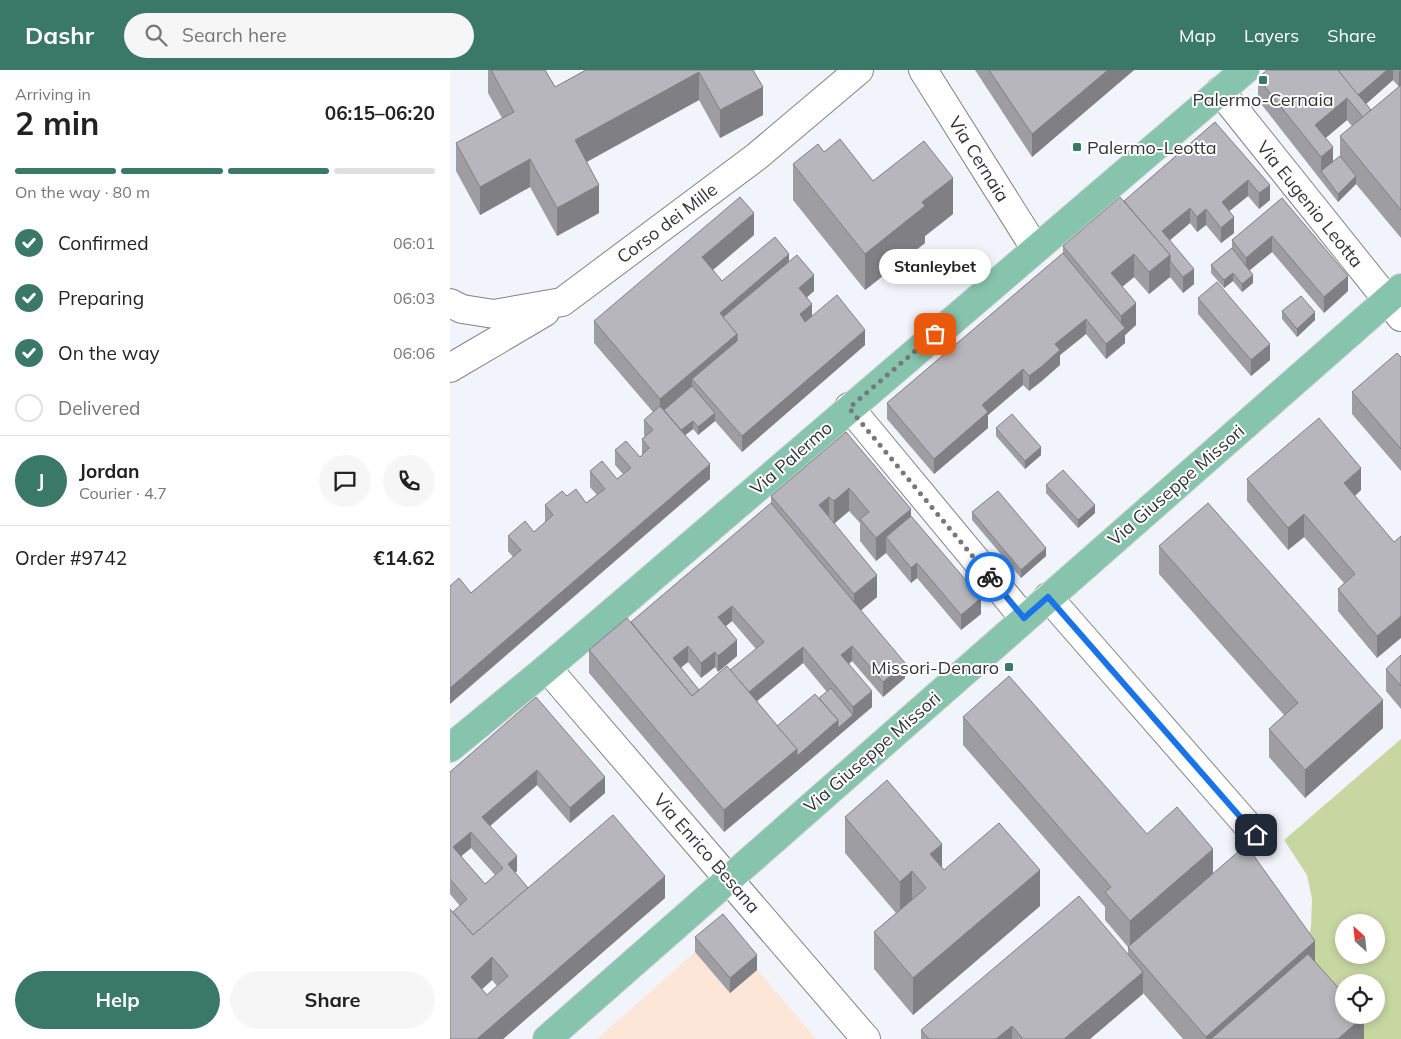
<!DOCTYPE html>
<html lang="en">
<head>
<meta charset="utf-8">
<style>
  body { margin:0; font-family:Mulish,sans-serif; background:#f6f6f6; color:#222; height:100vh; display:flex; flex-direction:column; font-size:19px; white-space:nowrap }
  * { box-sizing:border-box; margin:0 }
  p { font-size:16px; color:#767676 }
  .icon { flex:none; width:28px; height:28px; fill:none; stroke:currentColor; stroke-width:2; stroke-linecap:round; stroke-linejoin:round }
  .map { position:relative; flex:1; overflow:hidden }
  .drawer { display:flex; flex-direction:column; background:#fff; width:450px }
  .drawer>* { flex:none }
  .needle { width:32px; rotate:333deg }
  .controls { position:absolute; left:885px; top:844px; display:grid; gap:10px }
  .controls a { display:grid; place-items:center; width:50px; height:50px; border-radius:50%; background:#fff; box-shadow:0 2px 8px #0003; font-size:25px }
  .pin { position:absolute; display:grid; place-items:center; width:42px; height:42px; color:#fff; margin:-21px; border-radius:10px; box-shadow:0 2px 8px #0006 }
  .courier { position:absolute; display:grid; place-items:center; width:50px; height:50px; margin:-25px; border:4px solid #1a73e8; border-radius:50%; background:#fff; color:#222; box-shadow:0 1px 6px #0007 }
  .bubble { position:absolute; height:35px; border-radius:18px; background:#fff; box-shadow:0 2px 8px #0003; font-size:16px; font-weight:700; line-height:35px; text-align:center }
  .summary em { font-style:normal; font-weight:700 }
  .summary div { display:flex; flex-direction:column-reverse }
  .summary { display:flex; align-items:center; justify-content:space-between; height:85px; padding:0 15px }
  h1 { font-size:32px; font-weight:700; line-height:38px }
  .bar { display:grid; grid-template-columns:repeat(4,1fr); gap:8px 5px; align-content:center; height:60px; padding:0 15px }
  .bar i { height:6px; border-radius:4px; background:#e0e0e0 }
  .bar .on { background:#3a7967 }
  .bar p { grid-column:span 4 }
  .line { display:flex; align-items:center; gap:12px; padding:0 15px; border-top:1px solid #e0e0e0 }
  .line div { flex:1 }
  .round { display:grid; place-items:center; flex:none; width:52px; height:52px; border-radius:26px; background:#f6f6f6 }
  ol { padding:0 15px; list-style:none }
  li { display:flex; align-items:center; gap:15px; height:55px }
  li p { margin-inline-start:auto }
  li .icon { padding:5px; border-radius:50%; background:#3a7967; color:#fff; stroke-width:4 }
  li:last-child { color:#767676 }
  li i { width:28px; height:28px; border:2px solid #e0e0e0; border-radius:50% }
  .cta { display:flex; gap:10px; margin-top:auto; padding:10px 15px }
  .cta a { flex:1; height:58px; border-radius:30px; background:#3a7967; color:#fff; font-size:20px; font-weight:700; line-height:58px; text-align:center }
  .cta a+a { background:#f6f6f6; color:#222 }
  header { display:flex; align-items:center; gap:30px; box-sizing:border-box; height:70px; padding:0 25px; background:#3a7967; color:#fff }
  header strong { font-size:24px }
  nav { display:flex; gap:28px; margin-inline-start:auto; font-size:18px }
  .search { width:350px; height:45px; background:#f6f6f6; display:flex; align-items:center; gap:12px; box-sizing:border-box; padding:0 18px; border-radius:28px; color:#767676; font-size:19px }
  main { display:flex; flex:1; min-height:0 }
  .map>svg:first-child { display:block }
</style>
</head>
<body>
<header>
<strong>Dashr</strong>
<div class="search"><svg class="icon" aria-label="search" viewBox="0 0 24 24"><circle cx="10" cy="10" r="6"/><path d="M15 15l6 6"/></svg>Search here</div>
<nav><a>Map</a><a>Layers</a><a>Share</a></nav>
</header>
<main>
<section class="drawer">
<div class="summary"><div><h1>2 min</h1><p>Arriving in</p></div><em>06:15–06:20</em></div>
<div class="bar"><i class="on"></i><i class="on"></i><i class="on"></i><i></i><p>On the way · 80 m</p></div>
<ol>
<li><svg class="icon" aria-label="check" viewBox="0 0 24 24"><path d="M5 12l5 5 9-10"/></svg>Confirmed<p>06:01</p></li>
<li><svg class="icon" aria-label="check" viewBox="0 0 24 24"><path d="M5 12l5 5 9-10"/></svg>Preparing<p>06:03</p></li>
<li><svg class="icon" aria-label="check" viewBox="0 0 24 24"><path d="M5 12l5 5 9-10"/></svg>On the way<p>06:06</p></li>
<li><i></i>Delivered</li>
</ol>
<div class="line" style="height:90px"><b class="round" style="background:#3a7967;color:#fff">J</b><div><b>Jordan</b><p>Courier · 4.7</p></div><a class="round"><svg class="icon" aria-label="chat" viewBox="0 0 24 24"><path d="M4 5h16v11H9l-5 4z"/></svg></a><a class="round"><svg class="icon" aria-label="phone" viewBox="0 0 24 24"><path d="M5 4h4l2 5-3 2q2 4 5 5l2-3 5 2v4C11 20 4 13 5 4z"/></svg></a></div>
<div class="line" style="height:65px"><div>Order #9742</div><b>€14.62</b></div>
<div class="cta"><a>Help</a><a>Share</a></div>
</section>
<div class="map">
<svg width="951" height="969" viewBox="0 0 951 969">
  <rect width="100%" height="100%" fill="#f1f4fa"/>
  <!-- education -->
  <path fill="#fbe6d8" d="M273,859L366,969H147L245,882Z"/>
  <!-- green -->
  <path fill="#c8d6a2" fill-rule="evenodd" d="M951,669V969H914L858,906L855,884L861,857L862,829L857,805L834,770ZM894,852H926V885H894ZM894,912H926V945H894Z"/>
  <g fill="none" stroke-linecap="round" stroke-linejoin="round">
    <!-- minor casing -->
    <g stroke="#818389" stroke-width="30">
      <g id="minor">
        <path d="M473,0L585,178"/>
        <path d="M770,21L951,247"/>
        <path d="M0,233L12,239L44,244L112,232L306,87L409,0"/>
        <path d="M0,298L95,242"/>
        <path d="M399,337L574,548"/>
        <path d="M598,527L806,765"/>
        <path d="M97,598L416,969"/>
      </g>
    </g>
    <!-- major casing -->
    <g stroke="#d2d3d3" stroke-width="30">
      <g id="major">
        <path d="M0,678L97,598L795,0"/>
        <path d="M97,969L951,218"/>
      </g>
    </g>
    <!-- minor -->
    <use href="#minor" stroke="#fff" stroke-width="28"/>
    <!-- major -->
    <use href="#major" stroke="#86c4ad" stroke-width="28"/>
  </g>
  <!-- wall -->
  <g fill="#9d9da2" fill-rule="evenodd">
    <path d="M38,0H95L105,17L136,0H303L313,45L270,68L249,30L137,92L149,143L107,166L80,117L30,145L6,101V73L52,48L38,23Z"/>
    <path d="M525,0H684L582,87Z"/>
    <path d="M817,0H951V168L906,114L888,132L808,30V8ZM943,10L949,17L921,40L916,34ZM897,50L902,56L890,66V86L883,92L875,68Z"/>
    <path d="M765,52L820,130L809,139L798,126L779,141L784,163L771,173L756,155L747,162L740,153L720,170L744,214L733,223L720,207L699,224L684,207L672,217L686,255L675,265V273L656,289L636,264L610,285V295L591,312L579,321L573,315L538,345V358L484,404L437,349V333L613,183V176L674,131Z"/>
    <path d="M374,82L423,111L503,144L475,166V173L415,220L343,130V94Z"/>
    <path d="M832,128L898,221L874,243L822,182L800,200L803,213L792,222L783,211L774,218L761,203V195L782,178V170Z"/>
    <path d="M304,165L263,200L272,211L339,191L364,221L357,227L362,246L415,275L292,382L265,351L248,365L243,359L235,365L260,409L21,523L63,487L58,481V466L84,462L95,452V435L117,426L136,433L147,425L140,417V401L167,409L173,404L165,395V380L190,387L192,385V369L195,366L194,365V350L203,342L144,273V251Z"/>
    <path d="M748,228L820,290L801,306L748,244Z"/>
    <path d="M832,241L865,250L847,267L832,249Z"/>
    <path d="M951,287V401L902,344V322Z"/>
    <path d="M546,358L591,385L575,399L546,366Z"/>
    <path d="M396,362L461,446L531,544L511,560L467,508L461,513L436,483L426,491L410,471V453L399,441L384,453L427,527L411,540L455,608L433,627L402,591L399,594L422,637L347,701L274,762L139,603V580L181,552L321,433V426ZM282,551L306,579L280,600L249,620L231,597L238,592L251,608L265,597L268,602L287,586L276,556ZM353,593L377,622L369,628L327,656L307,631Z"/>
    <path d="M797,409L911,420L905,426L944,472L927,588L888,541V519L894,513L854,467L838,480L797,431Z"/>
    <path d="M596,415L645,443L628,458L596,423Z"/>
    <path d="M522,442L596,486L571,508L522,450Z"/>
    <path d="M709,476L933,658L855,728L819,687V659L834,645L709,504Z"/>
    <path d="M951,585V639L936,621V599Z"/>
    <path d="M86,627L155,723L120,753L87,715L40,756L67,801L65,803L78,818L215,828L53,969H0L3,842L10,836L0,824V702ZM21,778L45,805L35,814L11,786ZM42,910L47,916L37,925L32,919Z"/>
    <path d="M513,647L697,764L763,804L865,891L914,969H733L693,923L640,969H471V960L678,883V877L655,850V837L513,675Z"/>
    <path d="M395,747L492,798L494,800L590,836L463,945L424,899V862L446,843L395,783Z"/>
    <path d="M245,867L307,900L280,923L245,882Z"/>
  </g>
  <!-- shaded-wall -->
  <g fill="#7f7f84">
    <path d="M658,0H684L582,87V64Z"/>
    <path d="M937,0H943V10L908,41L905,27Z"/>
    <path d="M951,0V16L949,17V2Z"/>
    <path d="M249,2V30L125,98V70Z"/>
    <path d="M313,17V45L270,68V40Z"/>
    <path d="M897,28V50L865,77V55Z"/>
    <path d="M883,77V99L871,101V87Z"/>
    <path d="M80,89V117L30,145V117Z"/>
    <path d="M906,106V114L888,132V124Z"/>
    <path d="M503,108V144L475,166V173L415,220V184L472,132Z"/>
    <path d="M798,110V126L772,147V132Z"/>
    <path d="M149,115V143L107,166V138Z"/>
    <path d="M820,115V130L809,139V123Z"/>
    <path d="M740,138V153L712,177V161Z"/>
    <path d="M756,139V155L747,162V147Z"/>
    <path d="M304,143V165L252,209V187Z"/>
    <path d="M784,147V163L771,173V158Z"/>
    <path d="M822,166V182L796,203V188Z"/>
    <path d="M339,184V207L278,259L270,243Z"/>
    <path d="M684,184V207L661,226V203Z"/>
    <path d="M720,185V207L699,224V202Z"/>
    <path d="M744,199V214L733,223V207Z"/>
    <path d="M783,203V211L774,218V210Z"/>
    <path d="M364,205V221L349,234V218Z"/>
    <path d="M803,205V213L792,222V214Z"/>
    <path d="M898,206V221L874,243V227Z"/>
    <path d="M686,233V255L675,265V273L656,289V274L671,261V246Z"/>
    <path d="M362,234V249L350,260V244Z"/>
    <path d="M865,242V250L847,267V259Z"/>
    <path d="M636,249V264L610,285V295L579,321V306L605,274Z"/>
    <path d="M415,260V275L292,382V366Z"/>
    <path d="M287,264V286L242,309V324L210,343V329Z"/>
    <path d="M820,274V290L801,306V290Z"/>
    <path d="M573,299V315L538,345V358L484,404V389L532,335Z"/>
    <path d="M265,343V351L248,365V357Z"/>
    <path d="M243,351V359L228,371V363Z"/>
    <path d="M591,377V385L575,399V391Z"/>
    <path d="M260,394V409L0,634V618Z"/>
    <path d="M911,398V420L894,435V413Z"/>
    <path d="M399,418V441L384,454V431Z"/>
    <path d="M379,427V449L369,435Z"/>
    <path d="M645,435V443L628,458V450Z"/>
    <path d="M461,439V461L436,467V483L426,491V468Z"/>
    <path d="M854,444V467L838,480V458Z"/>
    <path d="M596,478V486L571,508V500Z"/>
    <path d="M467,493V508L461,513V498Z"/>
    <path d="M427,505V527L404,546V524Z"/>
    <path d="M531,528V544L511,560V545Z"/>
    <path d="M282,536V551L268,562V547Z"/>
    <path d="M951,546V568L927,588V566Z"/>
    <path d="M287,570V586L268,602V586Z"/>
    <path d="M238,576V592L223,604V588Z"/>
    <path d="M402,576V591L391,600V585Z"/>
    <path d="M353,577V593L295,641V625Z"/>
    <path d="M265,582V597L251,608V593Z"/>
    <path d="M455,593V608L433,627V612Z"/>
    <path d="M422,621V637L388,666V658L403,645V637Z"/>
    <path d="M933,630V658L855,728V700Z"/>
    <path d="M388,650V666L347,701L274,762V740L347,679Z"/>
    <path d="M87,700V715L32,763V747Z"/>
    <path d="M155,707V723L120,753V738Z"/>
    <path d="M21,762V778L3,793V777Z"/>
    <path d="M492,774V810L480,784Z"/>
    <path d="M763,779V806L680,879V851Z"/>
    <path d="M67,786V801L58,809V794Z"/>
    <path d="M590,800V836L463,945V908Z"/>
    <path d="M462,801V837L450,848V812Z"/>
    <path d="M215,806V828L53,969H27Z"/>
    <path d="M865,871V899L786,969H756V967Z"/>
    <path d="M307,885V900L280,923V908Z"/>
    <path d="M42,887V910L21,929V907Z"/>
    <path d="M693,902V924L640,969H614Z"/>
    <path d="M914,946V969H888Z"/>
    <path d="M562,956V969H546Z"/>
  </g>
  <!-- building -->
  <g fill="#b6b6bc" stroke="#7f7f84" fill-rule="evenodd">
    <path d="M41,0H95L105,17L136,0H303L313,17L270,40L249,2L125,70L149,115L107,138L80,89L30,117L6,73L64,42Z"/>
    <path d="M539,0H658L582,64Z"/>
    <path d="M817,0H888L921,40L913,47L897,28L865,55L883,77L871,87L808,8Z"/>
    <path d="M888,0H937L908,25Z"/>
    <path d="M951,15V140L890,66Z"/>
    <path d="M765,52L820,115L809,123L798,110L772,132L784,147L771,158L756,139L747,147L740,138L712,161L744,199L733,207L720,191V185L674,131Z"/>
    <path d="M390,69L423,111L474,71L503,108L472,132L475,136L415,184L343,94L368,74L374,82Z"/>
    <path d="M890,86L906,106L888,124L871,101Z"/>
    <path d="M290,127L304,143L252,187L272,211L325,167L339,184L270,243L287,264L210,329L144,251Z"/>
    <path d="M670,127L720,185L699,202L684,184L661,203L686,233L671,246L613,176Z"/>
    <path d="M832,128L898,206L874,227L822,166L796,188L782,170Z"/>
    <path d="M782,178L803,205L792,214L783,203L774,210L761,195Z"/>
    <path d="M613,183L675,258L656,274L636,249L605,274L610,280L591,297L579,306L573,299L532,335L538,342L484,389L437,333Z"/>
    <path d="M347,185L364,205L349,218L362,234L350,244L355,252L387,225L415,260L292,366L242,309L287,271V264L273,247Z"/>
    <path d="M767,212L820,274L801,290L748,228Z"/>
    <path d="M851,226L865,242L847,259L832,241Z"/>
    <path d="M947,283L951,287V379L902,322Z"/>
    <path d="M242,316L265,343L248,357L243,351L231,360L214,340Z"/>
    <path d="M210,336L260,394L0,618V516L9,508L21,523L71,480L58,466L75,451L84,462L103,445L95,435L112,421L117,426L126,419L136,433L155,419L140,401L152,391L167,409L181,398L165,380L176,371L190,387L199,378L192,369L203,360L194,350Z"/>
    <path d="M562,344L591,377L575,391L546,358Z"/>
    <path d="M869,348L911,398L894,413L944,472L951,466V546L927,566L888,519L905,504L854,444L838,458L797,409Z"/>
    <path d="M396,362L461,439L426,468L410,449L419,442L399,418L384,431L379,427L369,435L427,505L404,524L321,426Z"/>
    <path d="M613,400L645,435L628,450L596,415Z"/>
    <path d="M548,421L596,478L571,500L522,442Z"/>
    <path d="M321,433L455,593L433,612L402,576L391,585L422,621L403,637L353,577L299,622L280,600L314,572L282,536L268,547L287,570L268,586L265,582L251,593L238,576L223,588L249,620L242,626L181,552Z"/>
    <path d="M758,433L933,630L855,700L819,659L848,633L709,476Z"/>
    <path d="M461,446L531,528L511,545L467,493L461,498L436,467Z"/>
    <path d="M177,548L242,626L277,596L347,679L274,740L139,580Z"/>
    <path d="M951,585V616L936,599Z"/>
    <path d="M559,606L697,764L727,737L763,779L680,851L655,822L661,817L513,647Z"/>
    <path d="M381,618L403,645L388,658V650L369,628Z"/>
    <path d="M365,624L388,650L347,686V679L327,656Z"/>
    <path d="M86,627L155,707L120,738L87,700L32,747L67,786L58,794L78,818L23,865L3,842L17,829L0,809V702ZM21,762L53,798L35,814L3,777Z"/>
    <path d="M437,710L492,774L480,784L494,800L549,753L590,800L463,908L424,862L476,818L462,801L450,812L395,747Z"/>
    <path d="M163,745L215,806L27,969H0V839L23,865ZM42,887L58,906L37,925L21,907Z"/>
    <path d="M796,775L865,871L756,967L678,877Z"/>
    <path d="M629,826L693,902L614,969H573L562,956L546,969H479L471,960Z"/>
    <path d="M273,844L307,885L280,908L245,867Z"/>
    <path d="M858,884L894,924V945H913L914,946L888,969H761Z"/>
  </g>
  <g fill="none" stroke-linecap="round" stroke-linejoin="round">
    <!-- done -->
    <path stroke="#76787c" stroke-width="5" stroke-dasharray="0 9" d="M485,264L399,338L540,507"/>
    <!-- route -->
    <path stroke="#1a73e8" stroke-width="6" d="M540,507L574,548L598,527L806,765"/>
  </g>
  <!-- markers -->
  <g fill="#3a7967" stroke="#fff" stroke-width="2">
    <rect x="808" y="5" width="10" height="10" rx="2.5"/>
    <rect x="622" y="72" width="10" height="10" rx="2.5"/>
    <rect x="554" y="592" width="10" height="10" rx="2.5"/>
  </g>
  <g text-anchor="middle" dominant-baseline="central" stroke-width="4" stroke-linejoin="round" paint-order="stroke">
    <!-- poi labels -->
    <g font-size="18" fill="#343538" stroke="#fff">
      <text x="813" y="29">Palermo-Cernaia</text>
      <text x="637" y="77" text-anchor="start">Palermo-Leotta</text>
      <text x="549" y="597" text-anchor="end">Missori-Denaro</text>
    </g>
    <!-- street labels -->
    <g font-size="18" fill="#343538" stroke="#fff">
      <text transform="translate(529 89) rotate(58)">Via Cernaia</text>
      <text transform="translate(860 134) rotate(51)">Via Eugenio Leotta</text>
      <text transform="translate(217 153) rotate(-37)">Corso dei Mille</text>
      <text transform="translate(341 388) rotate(-41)">Via Palermo</text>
      <text transform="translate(726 415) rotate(-41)">Via Giuseppe Missori</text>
      <text transform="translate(422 682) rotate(-41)">Via Giuseppe Missori</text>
      <text transform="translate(257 783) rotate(49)">Via Enrico Besana</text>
    </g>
  </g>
</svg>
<div class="controls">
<a><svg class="needle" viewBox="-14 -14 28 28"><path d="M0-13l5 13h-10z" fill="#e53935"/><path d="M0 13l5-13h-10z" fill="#767676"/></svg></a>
<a><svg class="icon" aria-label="locate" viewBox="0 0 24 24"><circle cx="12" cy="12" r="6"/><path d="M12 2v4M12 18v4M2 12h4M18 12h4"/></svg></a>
</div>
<div class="pin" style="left:485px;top:264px;background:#ea580c"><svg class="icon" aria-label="bag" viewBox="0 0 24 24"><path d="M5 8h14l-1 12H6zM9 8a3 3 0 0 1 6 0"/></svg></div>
<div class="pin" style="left:806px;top:765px;background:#1f2937"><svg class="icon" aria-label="home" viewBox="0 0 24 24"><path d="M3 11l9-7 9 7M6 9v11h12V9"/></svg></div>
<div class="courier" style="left:540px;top:507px"><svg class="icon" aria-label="bike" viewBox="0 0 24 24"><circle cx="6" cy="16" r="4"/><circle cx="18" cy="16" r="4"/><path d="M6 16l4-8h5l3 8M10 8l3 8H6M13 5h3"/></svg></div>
<div class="bubble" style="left:429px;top:179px;width:112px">Stanleybet</div>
</div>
</main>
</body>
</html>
